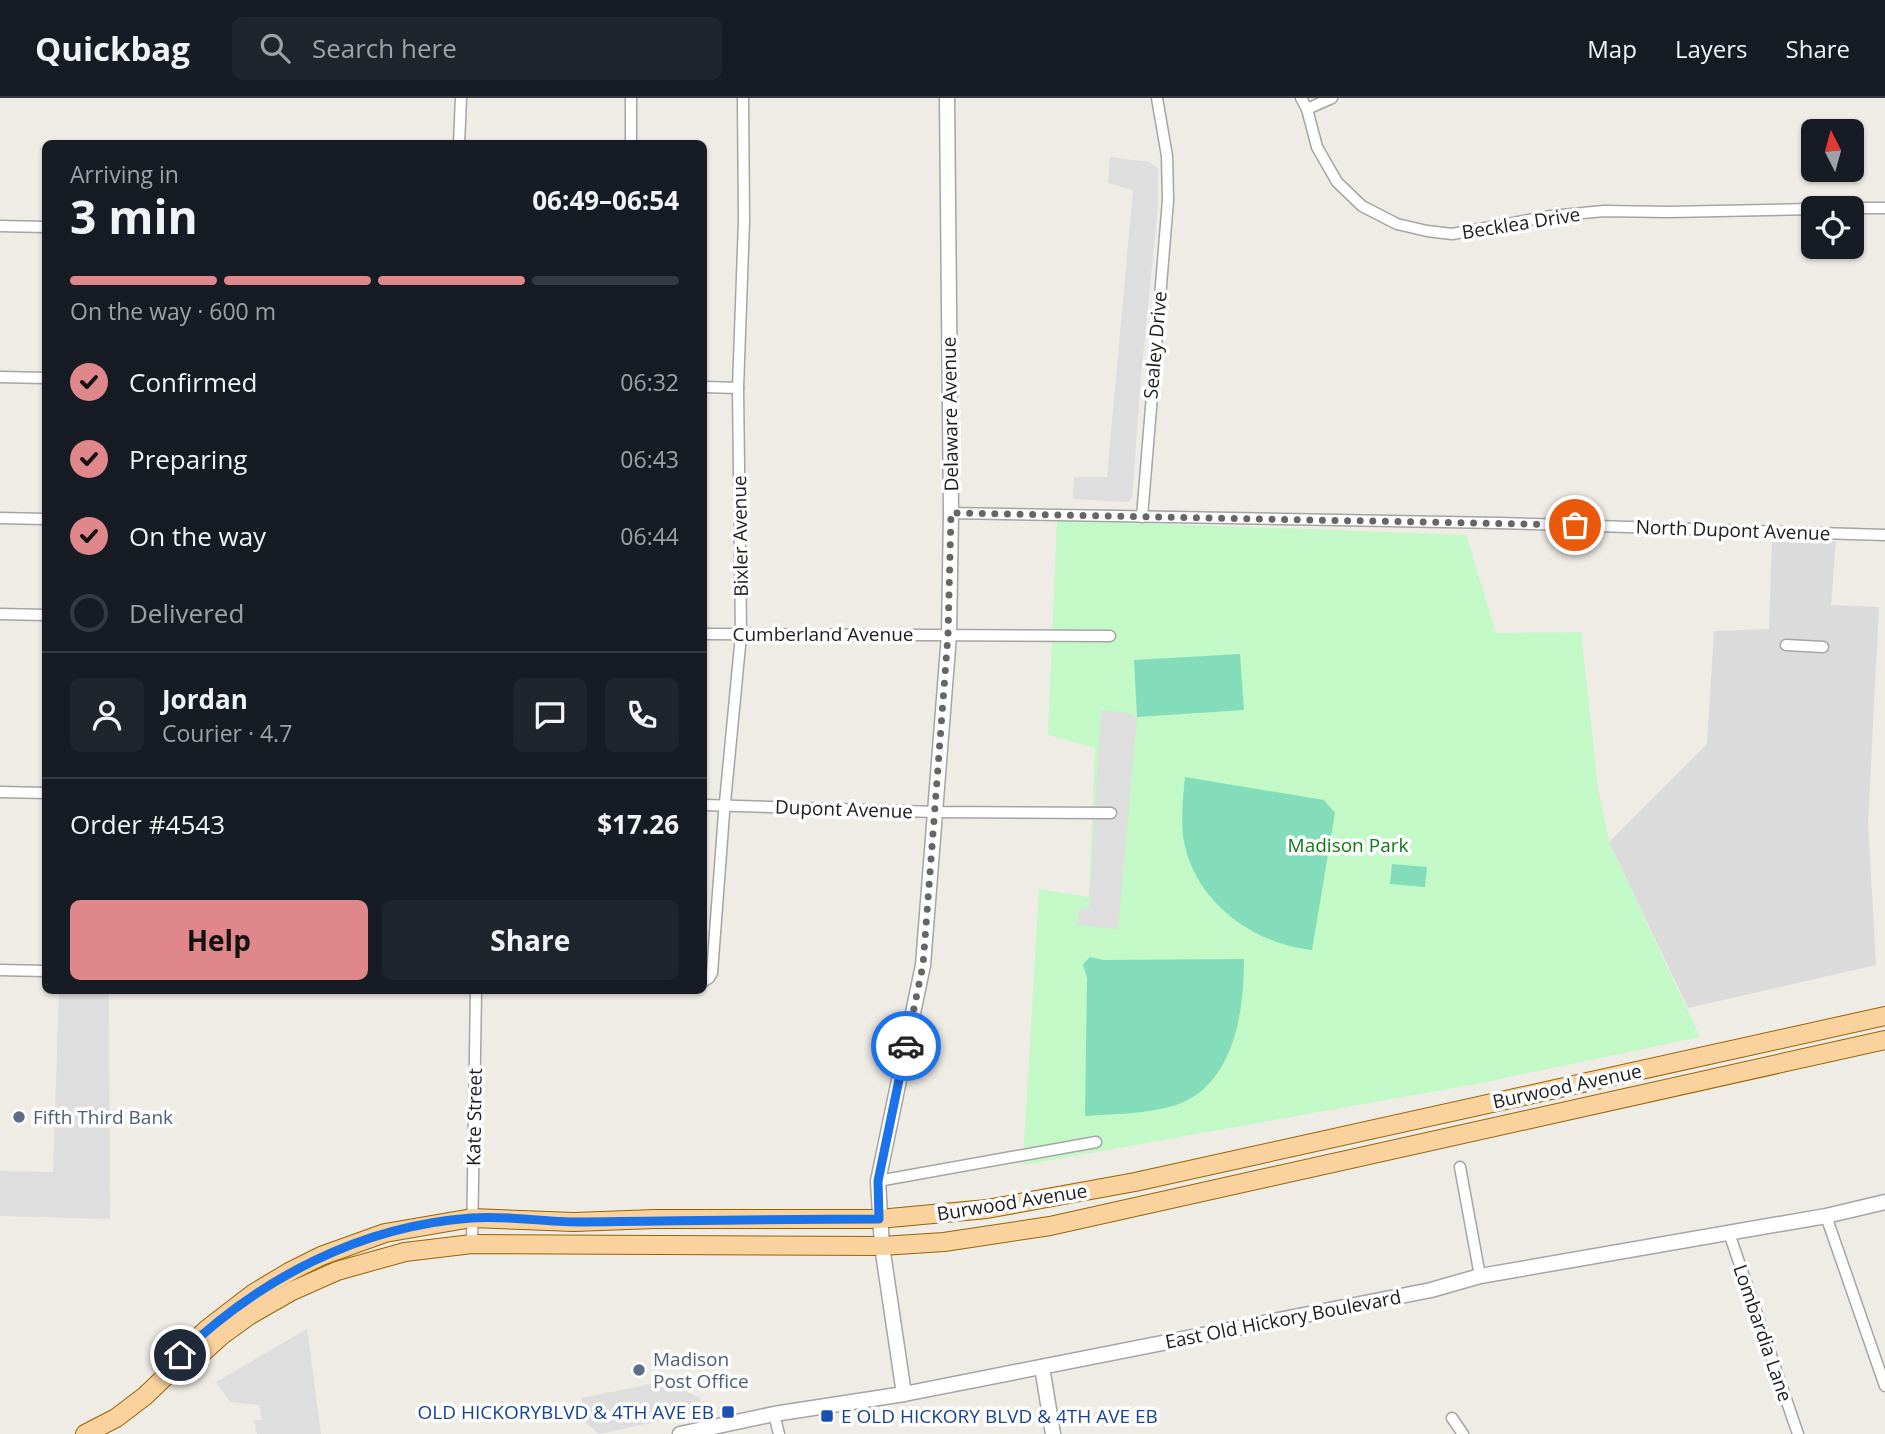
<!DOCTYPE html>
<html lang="en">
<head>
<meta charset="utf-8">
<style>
  body { margin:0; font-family:"Open Sans",sans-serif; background:#20242c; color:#f1f3f6; height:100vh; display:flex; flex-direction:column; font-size:26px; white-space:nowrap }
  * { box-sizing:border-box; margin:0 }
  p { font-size:23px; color:#9ea1a6 }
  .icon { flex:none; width:38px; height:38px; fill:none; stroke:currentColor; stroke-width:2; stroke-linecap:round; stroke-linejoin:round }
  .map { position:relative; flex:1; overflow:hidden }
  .panel { position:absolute; left:42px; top:42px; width:665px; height:854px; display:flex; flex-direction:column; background:#171b24; border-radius:10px; box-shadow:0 2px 5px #0004 }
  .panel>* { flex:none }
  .needle { width:46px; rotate:354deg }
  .buttons { position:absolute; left:1801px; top:21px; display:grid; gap:14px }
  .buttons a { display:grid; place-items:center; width:63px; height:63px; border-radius:10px; background:#171b24; box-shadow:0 2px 5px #0004; font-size:35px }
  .pin { position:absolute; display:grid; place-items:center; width:60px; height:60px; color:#fff; margin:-30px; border:4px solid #fff; border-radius:50%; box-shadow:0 2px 7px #0007 }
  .courier { position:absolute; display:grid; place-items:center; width:70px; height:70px; margin:-35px; border:5px solid #1a73e8; border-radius:50%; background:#fff; color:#222; box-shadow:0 2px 9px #0007 }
  .overview em { font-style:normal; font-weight:700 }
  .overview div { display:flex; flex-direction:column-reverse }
  .overview { display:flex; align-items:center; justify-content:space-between; height:119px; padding:0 28px }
  h1 { font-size:46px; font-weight:700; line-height:52px }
  .bar { display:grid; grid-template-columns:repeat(4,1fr); gap:10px 7px; align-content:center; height:84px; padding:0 28px }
  .bar i { height:9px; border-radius:5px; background:#363941 }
  .bar .on { background:#df878a }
  .bar p { grid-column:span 4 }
  .line { display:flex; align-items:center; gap:18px; padding:0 28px; border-top:2px solid #363941 }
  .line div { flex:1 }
  .round { display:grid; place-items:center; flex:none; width:74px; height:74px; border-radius:10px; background:#20242c }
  ol { padding:0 28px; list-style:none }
  li { display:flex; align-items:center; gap:21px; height:77px }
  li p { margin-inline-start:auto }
  li .icon { padding:7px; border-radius:50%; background:#df878a; color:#111; stroke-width:4 }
  li:last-child { color:#9ea1a6 }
  li i { width:38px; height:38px; border:4px solid #363941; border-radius:50% }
  .button { display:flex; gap:14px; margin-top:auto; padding:14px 28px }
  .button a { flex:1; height:80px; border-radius:10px; background:#df878a; color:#111; font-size:28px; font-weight:700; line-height:80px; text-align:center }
  .button a+a { background:#20242c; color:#f1f3f6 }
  header { display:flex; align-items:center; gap:42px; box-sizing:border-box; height:98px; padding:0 35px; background:#171b24; border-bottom:2px solid #363941 }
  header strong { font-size:33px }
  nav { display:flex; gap:38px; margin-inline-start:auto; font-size:24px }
  .search { width:490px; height:63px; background:#20242c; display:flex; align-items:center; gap:18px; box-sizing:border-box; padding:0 24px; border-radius:10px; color:#9ea1a6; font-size:26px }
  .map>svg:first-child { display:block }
</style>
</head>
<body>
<header>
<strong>Quickbag</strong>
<div class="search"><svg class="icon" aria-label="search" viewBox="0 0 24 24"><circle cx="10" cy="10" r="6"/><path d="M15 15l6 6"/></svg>Search here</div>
<nav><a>Map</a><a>Layers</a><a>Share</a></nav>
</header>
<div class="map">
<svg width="1885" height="1336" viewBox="0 0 1885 1336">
  <rect width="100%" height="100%" fill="#efebe5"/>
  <!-- residential -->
  <path fill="#dcdbdb" d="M1836,443L1831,507L1879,509L1868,724L1876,867L1688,910L1609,744L1707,646L1714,533L1769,531L1772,444Z"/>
  <!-- park -->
  <path fill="#c2f9c6" d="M1057,422L1466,437L1496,535L1581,534L1598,690L1609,744L1700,939L1476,986L1023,1067L1039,791L1089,799L1095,650L1048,637Z"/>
  <!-- pitch -->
  <g fill="#84ddba">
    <path d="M1240,556L1244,612L1137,619L1134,562Z"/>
    <path d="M1185,679L1324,702L1335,715L1312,852C1252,846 1192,802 1183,738C1181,719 1183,699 1185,679Z"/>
    <path d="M1392,766L1427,769L1425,789L1390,786Z"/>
    <path d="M1090,859L1104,862L1244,861C1244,915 1234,987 1176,1007C1147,1016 1115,1016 1085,1018L1087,880L1083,866Z"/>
  </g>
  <!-- parking -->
  <g fill="#dedede">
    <path d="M1110,59L1149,64L1158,71V108L1141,278L1132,399L1129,404L1073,401L1074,379H1107L1133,92L1108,85Z"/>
    <path d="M1101,612L1128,615L1137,619L1118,831L1077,827L1079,812L1089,810Z"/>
    <path d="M59,893H109L110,1121L0,1118V1073L53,1074Z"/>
    <path d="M307,1231L321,1336H257L254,1322H262L259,1307L230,1304L216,1284Z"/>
    <path d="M671,1282L672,1287L700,1300L702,1314L599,1336L584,1323L581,1300Z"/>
  </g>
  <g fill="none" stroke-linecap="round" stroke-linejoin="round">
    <!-- minor casing -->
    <g stroke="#a5a5a5" stroke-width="13">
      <g id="minor">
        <path d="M631,0V46"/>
        <path d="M1301,0L1307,11L1317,49L1337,84L1362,108L1397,126L1427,133L1452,136L1551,118L1604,113L1668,114L1813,111"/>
        <path d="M1307,11L1332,0"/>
        <path d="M459,46L461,0"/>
        <path d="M1850,110H1885"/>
        <path d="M0,128L46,129"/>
        <path d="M0,279L46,280"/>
        <path d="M704,289L738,290"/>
        <path d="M951,415L1498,425L1885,437"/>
        <path d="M1142,419L1168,102L1167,58L1157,0"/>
        <path d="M0,420L46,421"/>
        <path d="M0,516L46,517"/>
        <path d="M704,536L1110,538"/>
        <path d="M1786,547L1823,549"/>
        <path d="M0,694L46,695"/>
        <path d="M704,707L936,714L1111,715"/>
        <path d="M0,872L46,873"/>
        <path d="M704,883L709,880L712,875L724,715L741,537L738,290L744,123L743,0"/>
        <path d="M1460,1069L1480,1178"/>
        <path d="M878,1083L1096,1044"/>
        <path d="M1826,1118L1885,1288"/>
        <path d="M1729,1135L1798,1336"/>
        <path d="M472,1146L476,892"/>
        <path d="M774,1316L779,1336"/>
        <path d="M1452,1320L1463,1336"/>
      </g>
    </g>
    <!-- tertiary casing -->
    <g stroke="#a5a5a5" stroke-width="17">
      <g id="tertiary">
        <path d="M1042,1269L1053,1336"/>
        <path d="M904,1296L882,1148L878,1083L923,867L949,537L951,415L947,0"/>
        <path d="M680,1336L774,1316L904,1296L1431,1192L1480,1178L1826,1118L1885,1104"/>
      </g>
    </g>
    <!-- primary casing -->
    <g stroke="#966402" stroke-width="20">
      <g id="primary">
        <path d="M169,1275L189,1267L221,1238L250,1217L292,1193L337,1173L405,1154L472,1146L882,1148L944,1144L1050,1128L1885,942"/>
        <path d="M85,1336L116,1320L145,1298L169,1275L180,1257L206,1232L254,1195L289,1174L321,1158L385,1135L472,1120L574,1124L655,1121H879L987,1111L1135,1084L1885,918"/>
      </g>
    </g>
    <!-- minor -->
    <use href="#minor" stroke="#fff" stroke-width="10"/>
    <!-- tertiary -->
    <use href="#tertiary" stroke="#fff" stroke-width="14"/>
    <!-- primary -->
    <use href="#primary" stroke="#fad29e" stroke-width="18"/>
  </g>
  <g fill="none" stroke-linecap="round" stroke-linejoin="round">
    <!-- done -->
    <path stroke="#676664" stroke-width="7" stroke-dasharray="0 12.6" d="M906,948L923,867L948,537L951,415L1575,427"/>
    <!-- route -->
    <path stroke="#1a73e8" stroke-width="9" d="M180,1257C259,1181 360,1128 471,1120C506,1117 542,1124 577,1124C678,1123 778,1121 879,1121L878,1083L906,948"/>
  </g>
  <!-- markers -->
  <g fill="#5c6f8a" stroke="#fff" stroke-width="2.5">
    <circle cx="19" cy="1019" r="7"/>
    <circle cx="639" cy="1272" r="7"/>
  </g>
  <g fill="#1a4fb4" stroke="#fff" stroke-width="2.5">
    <rect x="721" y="1307" width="14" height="14" rx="3.5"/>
    <rect x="820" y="1311" width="14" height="14" rx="3.5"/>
  </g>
  <g text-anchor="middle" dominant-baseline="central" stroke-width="7" stroke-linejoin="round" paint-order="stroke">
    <!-- street labels -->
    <g font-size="19" fill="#1e1e1e" stroke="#fff">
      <text transform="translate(1521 125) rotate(-9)">Becklea Drive</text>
      <text transform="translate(1155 247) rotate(-85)">Sealey Drive</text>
      <text transform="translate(950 316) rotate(-91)">Delaware Avenue</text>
      <text transform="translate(1733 432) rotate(2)">North Dupont Avenue</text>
      <text transform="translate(740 438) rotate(-91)">Bixler Avenue</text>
      <text x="823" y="536">Cumberland Avenue</text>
      <text transform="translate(844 711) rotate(2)">Dupont Avenue</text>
      <text transform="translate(1567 988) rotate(-12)">Burwood Avenue</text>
      <text transform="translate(474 1019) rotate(-89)">Kate Street</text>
      <text transform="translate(1012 1104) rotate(-9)">Burwood Avenue</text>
      <text transform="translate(1283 1221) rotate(-11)">East Old Hickory Boulevard</text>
      <text transform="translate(1763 1235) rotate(71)">Lombardia Lane</text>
    </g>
    <!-- park labels -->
    <g font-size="19" fill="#0d7c15" stroke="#fff">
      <text x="1348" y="747">Madison Park</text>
    </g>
    <!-- service labels -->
    <g font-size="19" fill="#4e5e75" stroke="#fff" text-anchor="start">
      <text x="33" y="1019">Fifth Third Bank</text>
      <text x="653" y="1261">Madison<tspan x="653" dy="22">Post Office</tspan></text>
    </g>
    <!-- transit labels -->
    <g font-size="19" fill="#164399" stroke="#fff" text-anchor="end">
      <text x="714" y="1314">OLD HICKORYBLVD &amp; 4TH AVE EB</text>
      <text x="841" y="1318" text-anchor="start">E OLD HICKORY BLVD &amp; 4TH AVE EB</text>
    </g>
  </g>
</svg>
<div class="buttons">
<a><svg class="needle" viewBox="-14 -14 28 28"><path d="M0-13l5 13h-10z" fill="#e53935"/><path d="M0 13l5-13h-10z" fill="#9ea1a6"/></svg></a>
<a><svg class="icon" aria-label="locate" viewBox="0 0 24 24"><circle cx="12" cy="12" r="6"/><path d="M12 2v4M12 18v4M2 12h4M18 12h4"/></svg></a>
</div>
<div class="pin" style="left:1575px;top:427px;background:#ea580c"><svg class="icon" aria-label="bag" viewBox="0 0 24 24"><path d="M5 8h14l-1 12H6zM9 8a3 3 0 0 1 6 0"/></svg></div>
<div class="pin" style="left:180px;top:1257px;background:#1f2937"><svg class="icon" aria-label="home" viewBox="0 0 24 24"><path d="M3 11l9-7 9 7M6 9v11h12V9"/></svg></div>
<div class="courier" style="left:906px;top:948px"><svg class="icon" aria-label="car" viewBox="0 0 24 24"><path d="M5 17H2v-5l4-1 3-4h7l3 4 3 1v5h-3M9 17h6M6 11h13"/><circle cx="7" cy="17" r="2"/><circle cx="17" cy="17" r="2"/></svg></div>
<section class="panel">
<div class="overview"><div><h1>3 min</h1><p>Arriving in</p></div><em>06:49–06:54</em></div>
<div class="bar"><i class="on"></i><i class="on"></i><i class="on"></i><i></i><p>On the way · 600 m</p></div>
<ol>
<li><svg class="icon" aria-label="check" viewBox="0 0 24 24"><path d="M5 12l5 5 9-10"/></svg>Confirmed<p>06:32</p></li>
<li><svg class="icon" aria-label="check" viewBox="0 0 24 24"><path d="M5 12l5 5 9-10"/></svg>Preparing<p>06:43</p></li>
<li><svg class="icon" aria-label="check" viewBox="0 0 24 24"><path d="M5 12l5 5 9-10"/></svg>On the way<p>06:44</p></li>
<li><i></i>Delivered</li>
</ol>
<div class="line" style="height:126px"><a class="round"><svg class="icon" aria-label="person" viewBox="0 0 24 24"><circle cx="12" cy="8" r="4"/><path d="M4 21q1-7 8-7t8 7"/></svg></a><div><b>Jordan</b><p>Courier · 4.7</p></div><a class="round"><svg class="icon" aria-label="chat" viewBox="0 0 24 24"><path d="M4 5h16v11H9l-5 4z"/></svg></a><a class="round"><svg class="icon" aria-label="phone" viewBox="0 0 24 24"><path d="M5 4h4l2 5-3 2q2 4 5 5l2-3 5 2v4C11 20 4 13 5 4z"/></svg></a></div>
<div class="line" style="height:91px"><div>Order #4543</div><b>$17.26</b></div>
<div class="button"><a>Help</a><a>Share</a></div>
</section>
</div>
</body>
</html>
